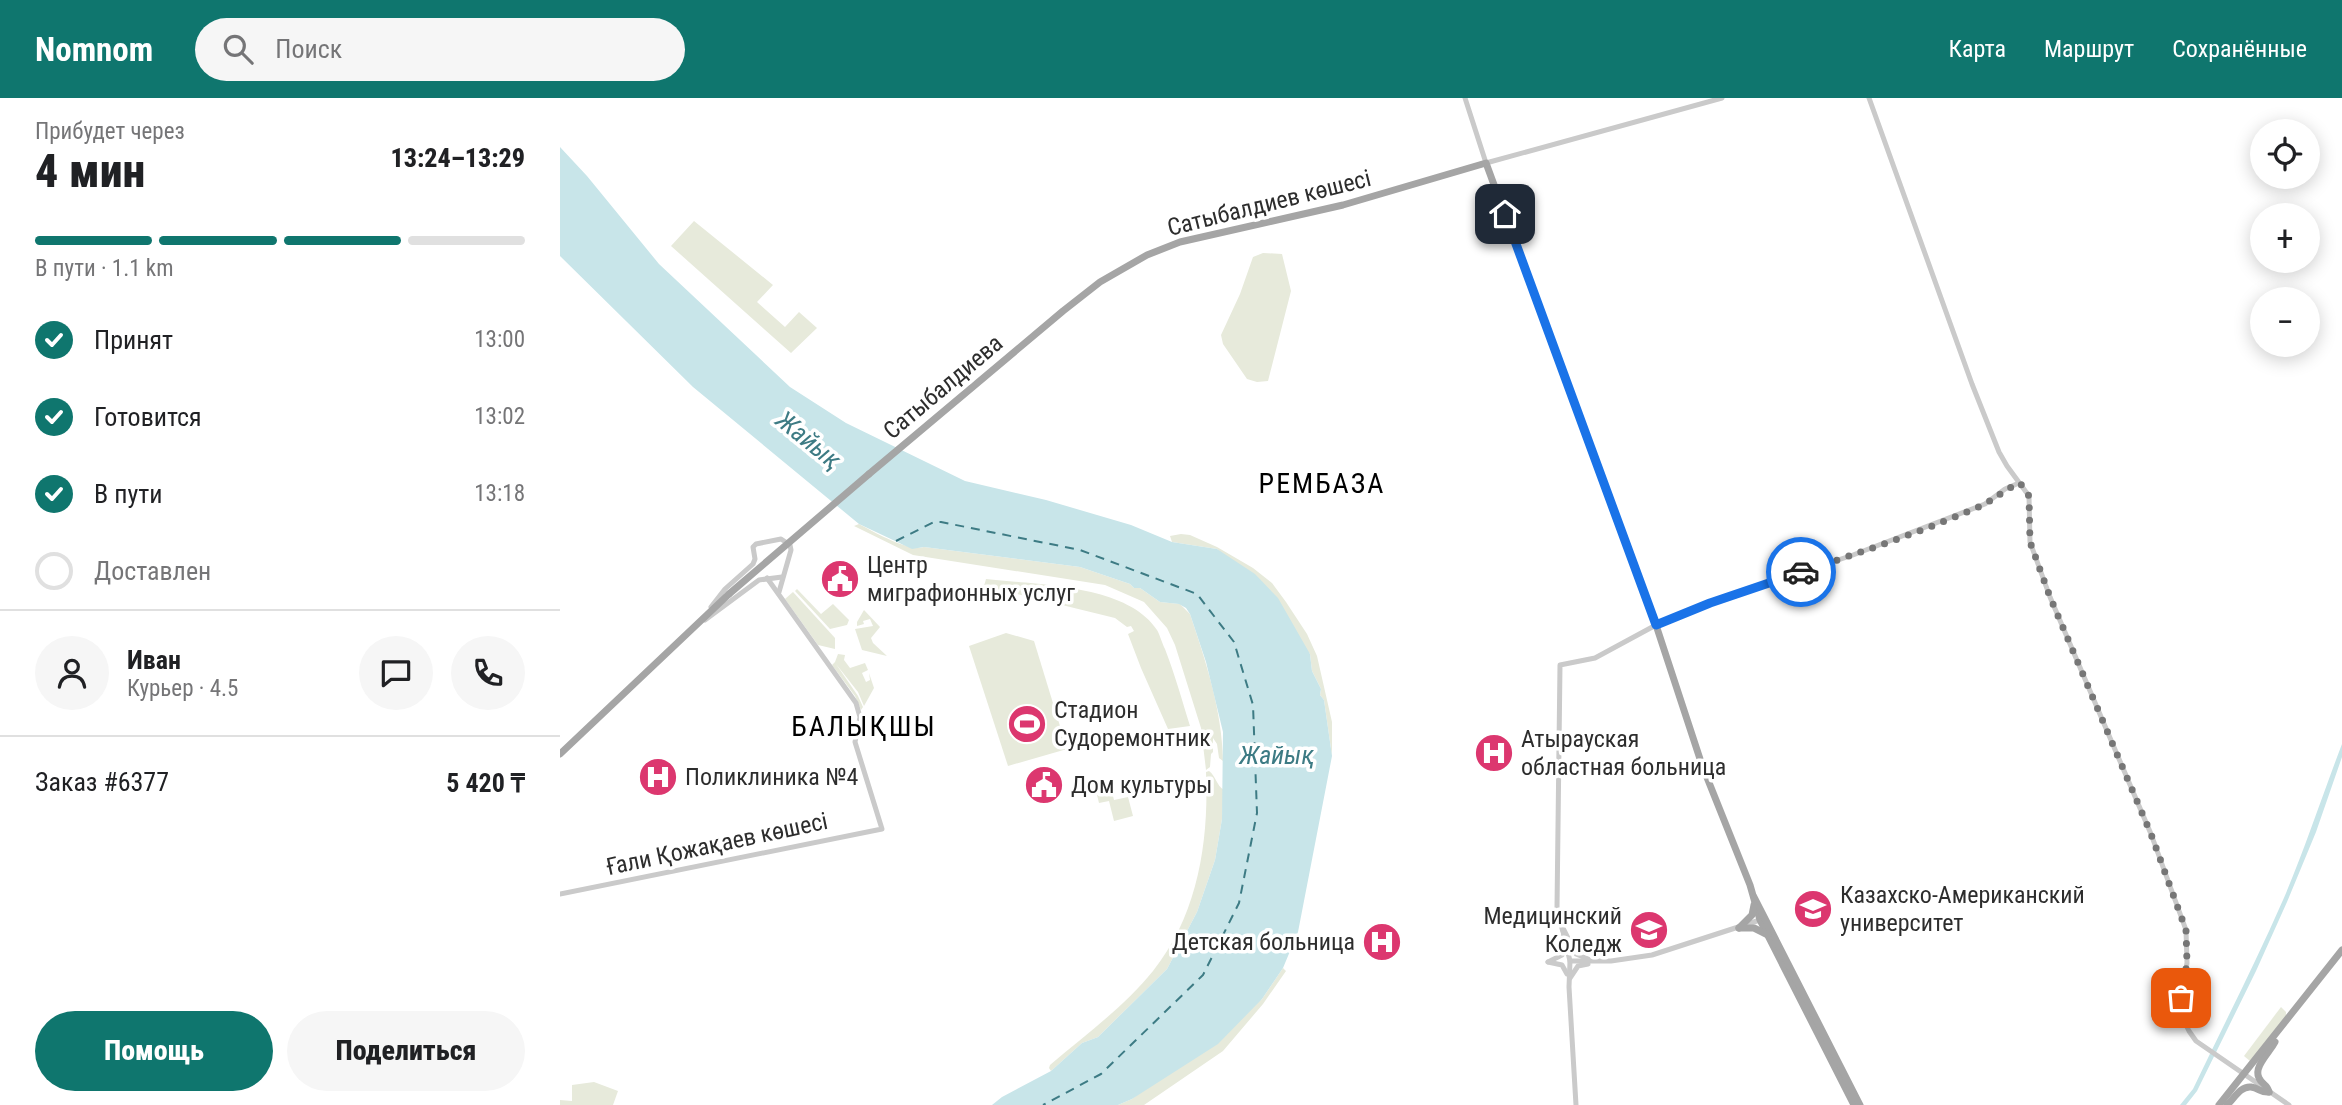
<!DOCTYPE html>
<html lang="ru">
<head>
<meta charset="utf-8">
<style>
  body { margin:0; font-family:"Roboto Condensed",sans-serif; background:#f6f6f6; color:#202124; height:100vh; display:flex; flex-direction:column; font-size:26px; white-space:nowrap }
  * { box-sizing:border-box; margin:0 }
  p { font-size:23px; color:#757577 }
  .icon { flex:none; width:38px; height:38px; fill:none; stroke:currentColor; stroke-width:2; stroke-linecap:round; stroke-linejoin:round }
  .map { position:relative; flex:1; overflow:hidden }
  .drawer { display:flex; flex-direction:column; background:#fff; width:560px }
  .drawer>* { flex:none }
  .buttons { position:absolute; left:1690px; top:21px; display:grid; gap:14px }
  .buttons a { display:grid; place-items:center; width:70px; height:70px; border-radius:50%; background:#fff; box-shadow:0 4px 18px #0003; font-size:35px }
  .pin { position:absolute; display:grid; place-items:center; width:60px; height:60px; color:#fff; margin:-30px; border-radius:14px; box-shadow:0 4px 10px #0006 }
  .courier { position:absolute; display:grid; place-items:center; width:70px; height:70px; margin:-35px; border:5px solid #1a73e8; border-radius:50%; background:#fff; color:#222; box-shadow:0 2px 9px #0007 }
  .overview em { font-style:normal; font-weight:800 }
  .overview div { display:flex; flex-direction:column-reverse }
  .overview { display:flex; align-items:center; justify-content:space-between; height:119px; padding:0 35px }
  h1 { font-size:46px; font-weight:800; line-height:52px }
  .bar { display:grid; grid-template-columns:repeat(4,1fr); gap:10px 7px; align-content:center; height:84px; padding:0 35px }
  .bar i { height:9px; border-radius:5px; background:#e0e0e0 }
  .bar .on { background:#0f766e }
  .bar p { grid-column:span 4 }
  .line { display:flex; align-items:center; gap:18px; padding:0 35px; border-top:2px solid #e0e0e0 }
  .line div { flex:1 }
  .round { display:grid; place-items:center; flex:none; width:74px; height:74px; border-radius:37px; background:#f6f6f6 }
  ol { padding:0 35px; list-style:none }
  li { display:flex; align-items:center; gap:21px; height:77px }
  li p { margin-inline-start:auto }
  li .icon { padding:7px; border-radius:50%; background:#0f766e; color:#fff; stroke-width:4 }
  li:last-child { color:#757577 }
  li i { width:38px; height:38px; border:4px solid #e0e0e0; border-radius:50% }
  .cta { display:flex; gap:14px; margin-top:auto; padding:14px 35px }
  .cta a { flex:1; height:80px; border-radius:42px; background:#0f766e; color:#fff; font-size:28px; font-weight:800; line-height:80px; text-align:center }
  .cta a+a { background:#f6f6f6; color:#202124 }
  header { display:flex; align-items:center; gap:42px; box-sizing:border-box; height:98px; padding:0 35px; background:#0f766e; color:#fff }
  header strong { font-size:33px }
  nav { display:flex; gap:38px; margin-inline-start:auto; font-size:24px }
  .search { width:490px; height:63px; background:#f6f6f6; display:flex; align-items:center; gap:18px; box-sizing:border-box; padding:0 24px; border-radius:38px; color:#757577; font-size:26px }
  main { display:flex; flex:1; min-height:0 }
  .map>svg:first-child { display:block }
</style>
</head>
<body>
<header>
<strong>Nomnom</strong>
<div class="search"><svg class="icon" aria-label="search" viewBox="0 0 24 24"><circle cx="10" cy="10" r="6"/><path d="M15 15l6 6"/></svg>Поиск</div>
<nav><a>Карта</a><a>Маршрут</a><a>Сохранённые</a></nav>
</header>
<main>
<section class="drawer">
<div class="overview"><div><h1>4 мин</h1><p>Прибудет через</p></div><em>13:24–13:29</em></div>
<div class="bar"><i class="on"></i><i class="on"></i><i class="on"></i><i></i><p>В пути · 1.1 km</p></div>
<ol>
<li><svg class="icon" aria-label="check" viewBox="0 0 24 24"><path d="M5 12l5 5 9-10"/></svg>Принят<p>13:00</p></li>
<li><svg class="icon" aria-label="check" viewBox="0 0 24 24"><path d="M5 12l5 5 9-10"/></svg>Готовится<p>13:02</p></li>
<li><svg class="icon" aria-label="check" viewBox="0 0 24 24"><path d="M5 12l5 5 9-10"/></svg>В пути<p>13:18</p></li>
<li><i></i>Доставлен</li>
</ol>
<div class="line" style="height:126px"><a class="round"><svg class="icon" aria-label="person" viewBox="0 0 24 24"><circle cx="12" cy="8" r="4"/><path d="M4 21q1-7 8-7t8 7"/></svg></a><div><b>Иван</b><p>Курьер · 4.5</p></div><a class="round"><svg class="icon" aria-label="chat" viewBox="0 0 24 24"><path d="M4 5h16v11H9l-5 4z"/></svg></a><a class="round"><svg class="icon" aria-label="phone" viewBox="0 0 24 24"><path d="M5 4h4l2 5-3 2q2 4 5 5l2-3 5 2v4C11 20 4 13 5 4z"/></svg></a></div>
<div class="line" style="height:91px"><div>Заказ #6377</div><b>5 420 ₸</b></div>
<div class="cta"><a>Помощь</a><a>Поделиться</a></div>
</section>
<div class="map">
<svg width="1782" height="1007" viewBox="0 0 1782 1007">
  <rect width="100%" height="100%" fill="#fff"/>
  <!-- green -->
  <g fill="#e7eadb">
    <path d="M134,123L213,187L197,204L225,229L239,214L257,230L231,255L111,148Z"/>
    <path d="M703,155L722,156L731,193L708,283L697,284L687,281L663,246L661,237L680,196L693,159Z"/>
    <path d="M299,426C314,434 349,454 364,449L520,469L570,486L574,490H580L600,504L620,506L630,516C646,564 662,612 663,663L659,660L657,646L653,640V654L651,656L650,669L646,672L641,630L615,547L607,530L584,504L545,487L353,457L294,428Z"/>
    <path d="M621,436L630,437L657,449L693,470L712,485L726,504L747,536L757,558L772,624V658L764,602L760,597L761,591L752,573L750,556L657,451L612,444L610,438Z"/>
    <path d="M426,481C475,487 567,486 597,532C600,537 602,545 605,551C615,577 622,602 630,628L608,631L581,570L568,536L574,533L571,528L567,529L555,520L424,488Z"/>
    <path d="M237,491L261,516L273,506L289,522L287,527L270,531L235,493Z"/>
    <path d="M233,494L275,540V551L258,547L225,501Z"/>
    <path d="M304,512L320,529L311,540L313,545L327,558L302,552L295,531L313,528L310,521L303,523L304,526L297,528V524Z"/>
    <path d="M446,535L474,543L507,651L448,668L409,548Z"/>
    <path d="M278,556L285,557L284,562L290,570L305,565L308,572L302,575L306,584L310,582L309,575L314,590L304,608L298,594L276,566L298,598L303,609L301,612L295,598L272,567L275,564Z"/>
    <path d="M649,673C656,678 656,687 664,692L662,721L655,762L637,814L607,871L538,939L522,945L491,973L489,970L490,967C525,937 564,909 593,873C638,817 649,743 646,674Z"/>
    <path d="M552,694L554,702L568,699L573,718L554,723L549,703L539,705L537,697Z"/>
    <path d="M723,870L726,873L703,906L663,953L584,1007H558L572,1001L702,901Z"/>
    <path d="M1721,909L1726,914V918L1690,963L1684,958Z"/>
    <path d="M34,984L58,993L53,1007H0V1002L12,1003V987Z"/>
  </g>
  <!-- water -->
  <g fill="#c8e5e9">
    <path d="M0,49L27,78L99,166L230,289L286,325L405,383L486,402L571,427L612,444L657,451L695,476L718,500L750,556L752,573L761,591L760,597L764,602L772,658L738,834L723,870L702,901L658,946L572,1001L558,1007H432L442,999L491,973L522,945L538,939L607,871L637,814L655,762L662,721L663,634L646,564L630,516L626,510L619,506L600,504L580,490H574L570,486L520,469L364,449L352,451L299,426L133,289L0,158Z"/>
    <path d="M1782,646V659L1756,734L1727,804L1696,873L1637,993L1626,1007H1620L1633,991C1663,928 1695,866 1723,802C1745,751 1762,698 1782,646Z"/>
  </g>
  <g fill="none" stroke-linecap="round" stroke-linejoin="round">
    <!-- ferry -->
    <path stroke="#3d7b84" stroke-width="2" stroke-dasharray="9 7" stroke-linecap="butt" d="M336,443L374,424H381L520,452L637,496L674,544L693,607L697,715L679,805L643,877L541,976L483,1007"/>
    <!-- tertiary -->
    <g stroke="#cacaca" stroke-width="5">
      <path d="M905,0L926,65L1162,0"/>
      <path d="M1309,0L1412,286L1439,354L1447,368L1469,398L1470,444L1490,499L1591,736L1626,832L1627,865L1621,900L1622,919L1629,933L1636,943L1729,1007"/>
      <path d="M151,509L165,491L193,466L195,461L193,449L196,446L221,441L230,447L231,452L219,494"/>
      <path d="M145,522L199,482L222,479"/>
      <path d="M0,796L322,731L295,644L300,619L296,605L207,480"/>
      <path d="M1003,830L1016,856L1028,861"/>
      <path d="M1010,863H1051L1092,857L1203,821"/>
      <path d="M988,864L1002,857L1003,848"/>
      <path d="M988,864L1002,867L1007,876"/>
      <path d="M1010,880L1018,868L1028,866"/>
      <path d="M1016,1007L1009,889L1010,863L997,810L1000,567L1035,560L1096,527L1150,505L1293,457L1425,406L1445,391L1459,385"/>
    </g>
    <!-- primary -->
    <g stroke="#a5a5a5" stroke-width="7">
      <path d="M309,376L503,213L540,184L587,157L620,144L783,107L926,65L1096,527L1142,667L1190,787L1200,822L1294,1007"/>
      <path d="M0,656L169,496"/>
      <path d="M1194,799L1300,1007"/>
      <path d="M1179,830H1194L1208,837"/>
      <path d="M1179,830L1192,817L1194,807"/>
      <path d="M1709,994C1707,986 1702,987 1699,980C1693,969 1710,954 1715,944"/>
      <path d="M1659,1007L1782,852"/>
      <path d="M1667,1007C1674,1001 1680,988 1691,989C1699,990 1701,995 1709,994"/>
    </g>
    <!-- primary-bridge -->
    <path stroke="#a5a5a5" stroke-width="7" d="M169,496L309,376"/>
  </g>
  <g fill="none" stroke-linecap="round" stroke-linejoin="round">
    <!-- done -->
    <path stroke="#767676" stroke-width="7" stroke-dasharray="0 12.6" d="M1241,474C1302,454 1364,433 1423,407C1436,400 1445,391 1460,385L1469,398L1470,444L1490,499L1591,736L1626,832L1627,865L1621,900"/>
    <!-- route -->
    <path stroke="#1a73e8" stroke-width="9" d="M945,116L1096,527L1150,505L1241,474"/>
  </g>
  <!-- icons -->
  <defs>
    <g id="civic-disc" transform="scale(2.0125)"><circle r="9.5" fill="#dc376f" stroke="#fff"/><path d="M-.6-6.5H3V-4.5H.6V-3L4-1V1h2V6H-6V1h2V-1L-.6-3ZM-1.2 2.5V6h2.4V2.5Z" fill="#fff"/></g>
    <g id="stadium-disc" transform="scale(2.0125)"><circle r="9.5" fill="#dc376f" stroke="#fff"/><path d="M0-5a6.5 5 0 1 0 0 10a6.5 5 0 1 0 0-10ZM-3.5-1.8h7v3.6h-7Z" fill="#fff"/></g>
    <g id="hospital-disc" transform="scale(2.0125)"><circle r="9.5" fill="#dc376f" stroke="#fff"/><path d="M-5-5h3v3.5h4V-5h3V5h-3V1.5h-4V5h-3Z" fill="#fff"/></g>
    <g id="university-disc" transform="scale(2.0125)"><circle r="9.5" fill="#dc376f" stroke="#fff"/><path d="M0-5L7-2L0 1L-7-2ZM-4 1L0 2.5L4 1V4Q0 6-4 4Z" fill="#fff"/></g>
  </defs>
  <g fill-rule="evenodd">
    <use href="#civic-disc" x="280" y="481"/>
    <use href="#stadium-disc" x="467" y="626"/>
    <use href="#hospital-disc" x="934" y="655"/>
    <use href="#hospital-disc" x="98" y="679"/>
    <use href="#civic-disc" x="484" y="687"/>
    <use href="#university-disc" x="1253" y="811"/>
    <use href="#university-disc" x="1089" y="832"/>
    <use href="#hospital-disc" x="822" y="844"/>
  </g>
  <g text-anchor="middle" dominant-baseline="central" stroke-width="7" stroke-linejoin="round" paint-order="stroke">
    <!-- street labels -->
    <g font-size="24" fill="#2d2d2d" stroke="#fff">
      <text transform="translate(709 105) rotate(-14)">Сатыбалдиев көшесі</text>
      <text transform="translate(383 289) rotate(-40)">Сатыбалдиева</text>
      <text transform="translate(157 746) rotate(-12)">Ғали Қожақаев көшесі</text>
    </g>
    <!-- poi labels -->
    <g font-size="24" fill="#2d2d2d" stroke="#fff" text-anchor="start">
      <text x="307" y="467">Центр<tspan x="307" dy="28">миграфионных услуг</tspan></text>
      <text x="494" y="612">Стадион<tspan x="494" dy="28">Судоремонтник</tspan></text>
      <text x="961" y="641">Атырауская<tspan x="961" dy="28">областная больница</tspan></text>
      <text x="125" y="679">Поликлиника №4</text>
      <text x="511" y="687">Дом культуры</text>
      <text x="1280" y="797">Казахско-Американский<tspan x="1280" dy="28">университет</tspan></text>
      <text x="1062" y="818" text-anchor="end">Медицинский<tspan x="1062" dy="28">Коледж</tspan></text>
      <text x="795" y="844" text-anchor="end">Детская больница</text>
    </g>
    <!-- water labels -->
    <g font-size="26" font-style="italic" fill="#3d7b84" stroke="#fff">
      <text transform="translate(249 342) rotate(39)">Жайық</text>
      <text x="717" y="657">Жайық</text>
    </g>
    <!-- quarter labels -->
    <g font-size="28" letter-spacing="2" fill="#000" stroke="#fff">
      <text x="762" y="385">РЕМБАЗА</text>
      <text x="304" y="628">БАЛЫҚШЫ</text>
    </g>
  </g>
</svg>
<div class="buttons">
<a><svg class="icon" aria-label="locate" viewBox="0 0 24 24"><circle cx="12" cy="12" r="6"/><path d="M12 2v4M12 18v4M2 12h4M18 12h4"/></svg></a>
<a>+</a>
<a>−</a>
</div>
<div class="pin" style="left:1621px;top:900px;background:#ea580c"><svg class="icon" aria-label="bag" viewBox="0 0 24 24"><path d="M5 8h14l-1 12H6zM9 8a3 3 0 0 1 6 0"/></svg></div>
<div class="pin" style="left:945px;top:116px;background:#1f2937"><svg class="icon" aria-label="home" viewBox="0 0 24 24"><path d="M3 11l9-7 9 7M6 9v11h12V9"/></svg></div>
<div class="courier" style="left:1241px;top:474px"><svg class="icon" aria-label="car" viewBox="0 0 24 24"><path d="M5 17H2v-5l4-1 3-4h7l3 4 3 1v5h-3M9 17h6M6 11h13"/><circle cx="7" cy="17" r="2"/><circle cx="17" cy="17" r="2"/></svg></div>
</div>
</main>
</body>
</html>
